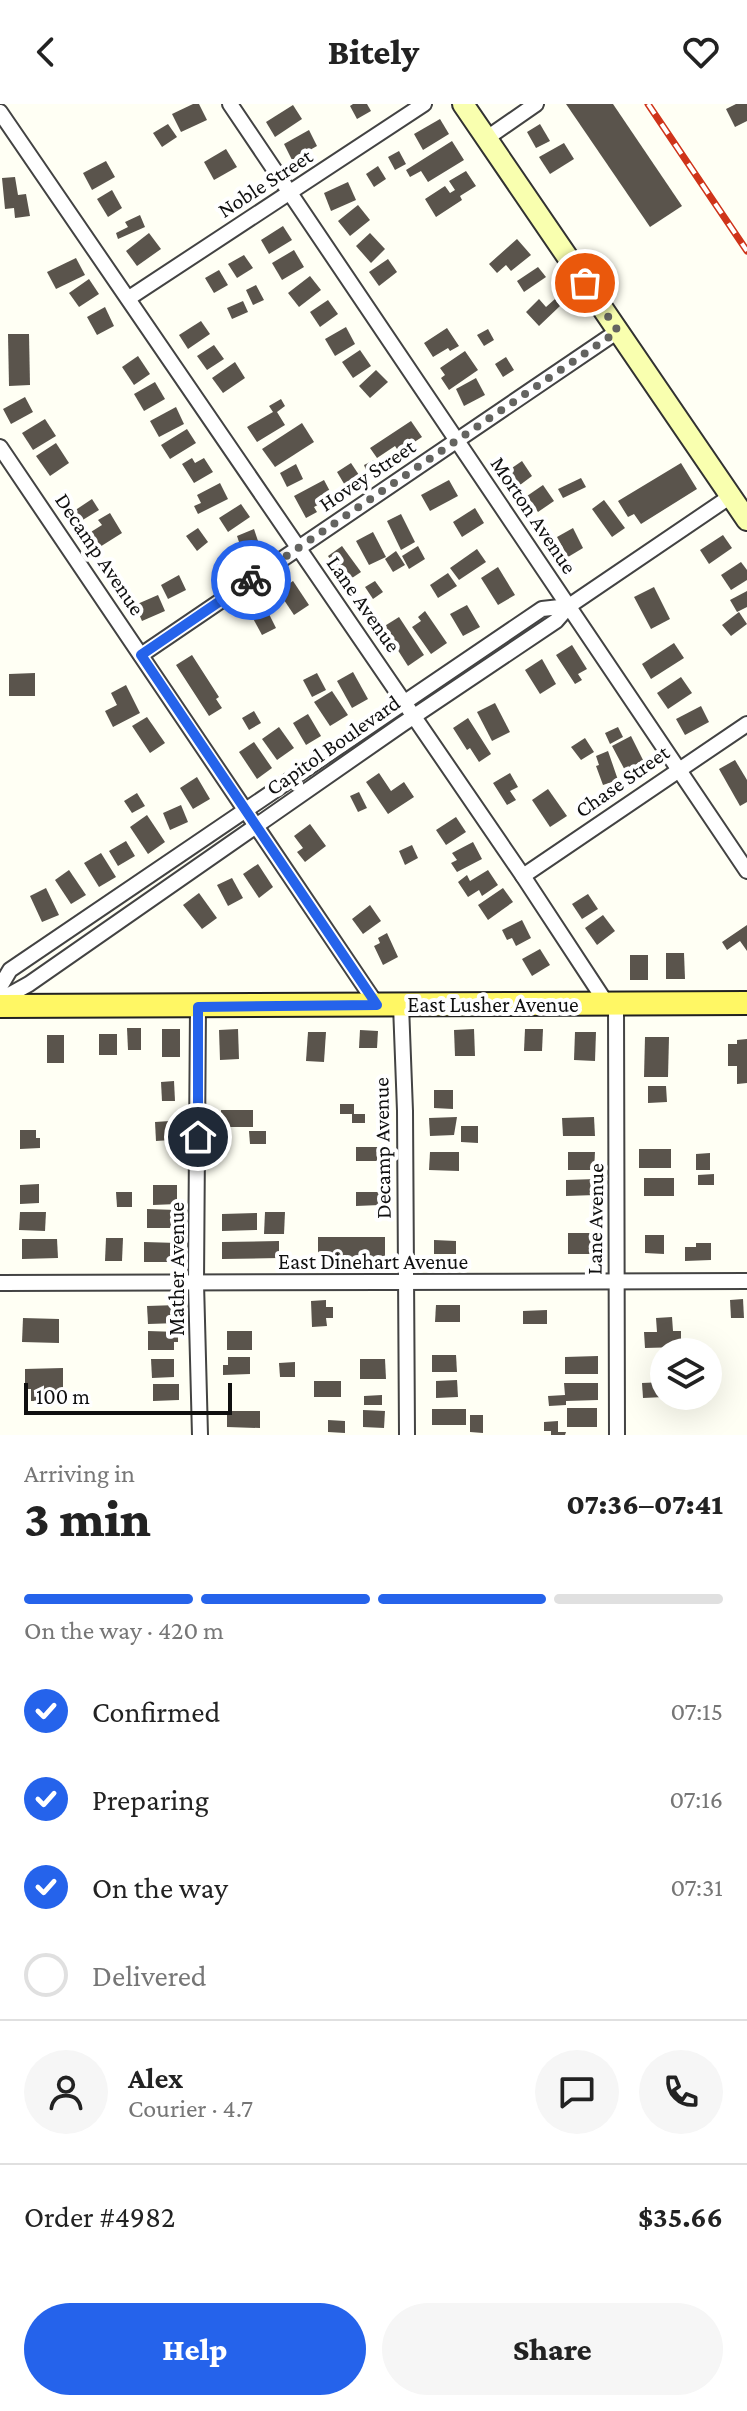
<!DOCTYPE html>
<html lang="en">
<head>
<meta charset="utf-8">
<style>
  body { margin:0; font-family:"Crimson Pro",serif; background:#f6f6f6; color:#222; height:100vh; display:flex; flex-direction:column; font-size:30px; white-space:nowrap }
  * { box-sizing:border-box; margin:0 }
  p { font-size:26px; color:#767676 }
  .icon { flex:none; width:44px; height:44px; fill:none; stroke:currentColor; stroke-width:2; stroke-linecap:round; stroke-linejoin:round }
  .map { position:relative; height:1331px; overflow:hidden }
  .drawer { display:flex; flex-direction:column; background:#fff; flex:1 }
  .drawer>* { flex:none }
  .tools { position:absolute; left:650px; top:1234px; display:grid; gap:16px }
  .tools a { display:grid; place-items:center; width:72px; height:72px; border-radius:50%; background:#fff; box-shadow:0 8px 32px #0002; font-size:40px }
  .scale { position:absolute; left:24px; bottom:20px; width:208px; box-sizing:border-box; padding-left:8px; border:4px solid #101010; border-top:0; font-size:22px; line-height:28px; white-space:nowrap; color:#101010; -webkit-text-stroke:6px #fff; paint-order:stroke }
  .pin { position:absolute; display:grid; place-items:center; width:68px; height:68px; color:#fff; margin:-34px; border:4px solid #fff; border-radius:50%; box-shadow:0 2px 8px #0007 }
  .courier { position:absolute; display:grid; place-items:center; width:80px; height:80px; margin:-40px; border:6px solid #2563eb; border-radius:50%; background:#fff; color:#222; box-shadow:0 2px 10px #0007 }
  .head em { font-style:normal; font-weight:800 }
  .head div { display:flex; flex-direction:column-reverse }
  .head { display:flex; align-items:center; justify-content:space-between; height:136px; padding:0 24px }
  h1 { font-size:52px; font-weight:800; line-height:60px }
  .bar { display:grid; grid-template-columns:repeat(4,1fr); gap:12px 8px; align-content:center; height:96px; padding:0 24px }
  .bar i { height:10px; border-radius:6px; background:#e0e0e0 }
  .bar .active { background:#2563eb }
  .bar p { grid-column:span 4 }
  .line { display:flex; align-items:center; gap:20px; padding:0 24px; border-top:2px solid #e0e0e0 }
  .line div { flex:1 }
  .round { display:grid; place-items:center; flex:none; width:84px; height:84px; border-radius:42px; background:#f6f6f6 }
  ol { padding:0 24px; list-style:none }
  li { display:flex; align-items:center; gap:24px; height:88px }
  li p { margin-inline-start:auto }
  li .icon { padding:8px; border-radius:50%; background:#2563eb; color:#fff; stroke-width:4 }
  li:last-child { color:#767676 }
  li i { width:44px; height:44px; border:4px solid #e0e0e0; border-radius:50% }
  .primary-button { display:flex; gap:16px; margin-top:auto; padding:16px 24px }
  .primary-button a { flex:1; height:92px; border-radius:48px; background:#2563eb; color:#fff; font-size:32px; font-weight:800; line-height:92px; text-align:center }
  .primary-button a+a { background:#f6f6f6; color:#222 }
  header { display:flex; justify-content:space-between; align-items:center; height:104px; padding:0 24px; background:#fff; font-size:36px; font-weight:800 }
  .map>svg:first-child { display:block }
</style>
</head>
<body>
<header><svg class="icon" aria-label="back" viewBox="0 0 24 24"><path d="M15 5l-7 7 7 7"/></svg>Bitely<svg class="icon" aria-label="heart" viewBox="0 0 24 24"><path d="M12 20l-8-8c-3-5 5-10 8-4 3-6 11-1 8 4z"/></svg></header>
<div class="map">
<svg width="747" height="1331" viewBox="0 0 747 1331">
  <rect width="100%" height="100%" fill="#fffff4"/>
  <!-- building -->
  <g fill="#5a544c">
    <path d="M193,0H199L207,16L181,28L172,10Z"/>
    <path d="M353,0H367L371,7L357,15L350,2Z"/>
    <path d="M566,0H613L682,102L650,123Z"/>
    <path d="M736,0H747V17L735,23L726,5Z"/>
    <path d="M293,1L302,15L275,33L266,18Z"/>
    <path d="M440,15L449,30L423,46L414,30Z"/>
    <path d="M168,20L177,33L162,43L153,29Z"/>
    <path d="M540,20L550,37L536,44L527,28Z"/>
    <path d="M309,26L317,42L292,56L284,40Z"/>
    <path d="M452,37L464,56L428,78L421,67L410,73L406,66Z"/>
    <path d="M564,39L574,55L550,70L539,53Z"/>
    <path d="M226,45L237,63L214,76L204,58Z"/>
    <path d="M399,47L406,60L395,66L388,53Z"/>
    <path d="M106,57L115,73L92,86L83,69Z"/>
    <path d="M378,62L386,75L374,83L366,70Z"/>
    <path d="M466,67L476,82L460,92L462,96L436,113L425,95L445,82L450,89L455,86L449,77Z"/>
    <path d="M15,73L18,91L26,90L30,112L15,114L14,104L5,105L2,74Z"/>
    <path d="M348,78L356,96L331,107L324,89Z"/>
    <path d="M112,86L122,104L108,113L97,95Z"/>
    <path d="M358,101L370,116L350,132L338,117Z"/>
    <path d="M140,111L145,123L118,135L116,129L128,123L125,118Z"/>
    <path d="M283,122L292,136L269,150L261,136Z"/>
    <path d="M149,129L161,145L137,162L126,147Z"/>
    <path d="M370,129L385,145L371,159L356,142Z"/>
    <path d="M517,135L531,151L511,167L506,161L497,169L489,160Z"/>
    <path d="M294,146L304,163L282,176L272,159Z"/>
    <path d="M244,151L253,164L237,174L228,160Z"/>
    <path d="M76,154L85,171L56,185L47,168Z"/>
    <path d="M388,155L397,168L379,182L369,168Z"/>
    <path d="M538,163L546,173L524,188L517,177Z"/>
    <path d="M219,166L228,181L214,189L205,174Z"/>
    <path d="M310,172L321,186L299,203L288,189Z"/>
    <path d="M89,175L99,190L79,203L69,189Z"/>
    <path d="M256,181L264,196L253,201L246,186Z"/>
    <path d="M539,195L546,203L555,195L560,202L539,222L526,208Z"/>
    <path d="M328,196L338,210L320,223L310,208Z"/>
    <path d="M243,197L248,208L232,215L227,204Z"/>
    <path d="M105,203L114,222L97,231L87,213Z"/>
    <path d="M201,217L210,230L188,245L179,231Z"/>
    <path d="M346,223L355,240L335,252L325,235Z"/>
    <path d="M447,224L459,242L450,247L448,244L433,253L424,239Z"/>
    <path d="M488,225L494,236L484,242L477,231Z"/>
    <path d="M8,230H29L30,281L9,282Z"/>
    <path d="M214,241L224,255L207,266L197,252Z"/>
    <path d="M360,246L371,262L353,274L342,258Z"/>
    <path d="M465,247L478,266L449,286L441,274L445,271L440,264Z"/>
    <path d="M138,252L150,270L134,281L122,263Z"/>
    <path d="M506,253L514,266L503,273L495,260Z"/>
    <path d="M235,258L245,274L223,289L212,274Z"/>
    <path d="M376,266L388,278L370,294L359,282Z"/>
    <path d="M476,274L485,291L464,302L456,285Z"/>
    <path d="M155,278L165,295L144,307L134,290Z"/>
    <path d="M25,293L33,308L11,320L3,305Z"/>
    <path d="M281,295L285,302L277,308L285,321L257,338L247,323L273,308L269,302Z"/>
    <path d="M176,303L184,320L159,333L150,317Z"/>
    <path d="M45,315L56,332L33,346L22,329Z"/>
    <path d="M411,317L422,333L399,348L395,342L377,354L370,344Z"/>
    <path d="M302,319L314,338L275,363L262,345Z"/>
    <path d="M187,325L196,339L170,355L161,341Z"/>
    <path d="M56,339L69,359L50,372L36,352Z"/>
    <path d="M192,354L195,359L204,354L213,368L194,379L182,360Z"/>
    <path d="M374,356L380,369L369,374L364,361Z"/>
    <path d="M522,357L532,372L520,381L509,366Z"/>
    <path d="M351,359L361,374L346,383L337,368Z"/>
    <path d="M681,359L697,385L641,420L634,410L628,413L618,397Z"/>
    <path d="M296,360L303,375L287,383L280,369Z"/>
    <path d="M581,374L586,383L563,394L558,385Z"/>
    <path d="M324,376L333,393L314,403L317,408L306,414L294,392Z"/>
    <path d="M449,376L458,392L430,407L421,391Z"/>
    <path d="M220,379L228,395L198,410L194,402L201,399L197,391Z"/>
    <path d="M543,381L554,397L538,408L527,392Z"/>
    <path d="M92,395L99,406L81,417L74,407Z"/>
    <path d="M604,396L625,424L612,433L592,405Z"/>
    <path d="M241,400L250,413L228,428L219,414Z"/>
    <path d="M475,404L484,419L462,433L453,418Z"/>
    <path d="M110,409L122,429L95,446L86,431L102,421L98,416Z"/>
    <path d="M401,410L415,438L401,446L387,417Z"/>
    <path d="M198,424L208,438L197,447L186,432Z"/>
    <path d="M573,424L583,444L568,453L557,433Z"/>
    <path d="M254,425L259,440L242,447L237,432Z"/>
    <path d="M373,428L386,453L369,461L356,437Z"/>
    <path d="M723,431L732,444L709,460L700,446Z"/>
    <path d="M342,442L361,468L346,478L328,452Z"/>
    <path d="M418,442L425,455L409,465L402,452Z"/>
    <path d="M477,445L486,458L459,476L450,464Z"/>
    <path d="M396,447L405,461L393,468L385,455Z"/>
    <path d="M741,458L747,466V476L731,486L721,471Z"/>
    <path d="M498,463L515,491L498,501L481,474Z"/>
    <path d="M448,469L457,482L438,494L430,481Z"/>
    <path d="M179,471L186,486L168,495L161,481Z"/>
    <path d="M293,477L309,501L294,511L278,487Z"/>
    <path d="M375,477L383,488L373,495L365,483Z"/>
    <path d="M654,483L670,515L651,525L634,493Z"/>
    <path d="M747,487V503L737,508L730,496Z"/>
    <path d="M158,491L165,507L142,517L135,501Z"/>
    <path d="M467,501L480,523L463,532L450,510Z"/>
    <path d="M265,502L276,524L262,531L250,509Z"/>
    <path d="M425,507L447,539L431,550L412,523L421,517L418,513Z"/>
    <path d="M739,508L747,520L731,532L722,521Z"/>
    <path d="M399,513L424,551L408,562L383,523Z"/>
    <path d="M674,539L684,554L651,575L642,560Z"/>
    <path d="M572,541L587,565L578,570L582,576L575,580L556,551Z"/>
    <path d="M192,551L219,593L216,595L222,604L209,612L176,561Z"/>
    <path d="M542,555L556,580L540,590L525,566Z"/>
    <path d="M353,568L368,595L352,604L337,577Z"/>
    <path d="M35,569V592H9V570Z"/>
    <path d="M317,569L326,586L312,593L303,576Z"/>
    <path d="M681,573L692,589L668,605L657,589Z"/>
    <path d="M126,581L140,609L113,623L105,607L117,601L111,589Z"/>
    <path d="M332,587L348,611L330,622L314,598Z"/>
    <path d="M495,599L510,628L492,637L477,608Z"/>
    <path d="M701,602L709,618L685,631L676,615Z"/>
    <path d="M254,607L261,619L249,626L242,614Z"/>
    <path d="M308,610L321,632L306,641L293,619Z"/>
    <path d="M147,613L165,639L150,649L132,622Z"/>
    <path d="M468,614L491,650L479,658L470,644L467,646L453,624Z"/>
    <path d="M279,623L294,644L277,656L262,635Z"/>
    <path d="M618,623L623,633L610,640L605,629Z"/>
    <path d="M631,632L646,662L628,672L612,642Z"/>
    <path d="M585,634L594,648L581,656L571,643Z"/>
    <path d="M254,638L272,664L257,675L239,648Z"/>
    <path d="M608,647L618,676L603,681L596,662L599,661L596,652Z"/>
    <path d="M735,656L747,676V698L740,702L719,665Z"/>
    <path d="M379,669L391,687L404,678L414,693L388,710L366,678Z"/>
    <path d="M510,669L518,683L510,687L516,696L507,701L493,679Z"/>
    <path d="M197,673L210,695L193,705L180,684Z"/>
    <path d="M548,685L567,712L550,723L532,696Z"/>
    <path d="M359,688L367,704L358,708L350,692Z"/>
    <path d="M137,689L145,702L132,709L124,697Z"/>
    <path d="M181,701L188,718L170,726L163,709Z"/>
    <path d="M147,711L165,738L148,750L130,723Z"/>
    <path d="M456,713L466,728L446,741L436,726Z"/>
    <path d="M310,720L326,742L305,758L297,748L303,744L294,732Z"/>
    <path d="M126,737L135,752L118,762L109,747Z"/>
    <path d="M473,738L482,755L457,768L451,759L457,756L452,749Z"/>
    <path d="M412,741L418,754L405,761L399,747Z"/>
    <path d="M101,749L116,773L99,783L84,759Z"/>
    <path d="M258,760L273,783L259,794L243,770Z"/>
    <path d="M69,766L86,791L71,800L55,776Z"/>
    <path d="M488,766L498,781L482,792L479,786L468,793L458,778L467,771L470,777Z"/>
    <path d="M232,774L243,794L228,802L217,781Z"/>
    <path d="M46,784L59,811L42,818L30,792Z"/>
    <path d="M503,784L513,798L488,816L478,801Z"/>
    <path d="M199,789L217,814L202,825L183,801Z"/>
    <path d="M588,790L598,805L582,815L572,800Z"/>
    <path d="M370,801L381,817L363,830L352,815Z"/>
    <path d="M603,811L615,827L597,841L585,824Z"/>
    <path d="M522,816L531,834L516,842L512,834L507,836L502,826Z"/>
    <path d="M747,821V847L740,837L727,846L722,838Z"/>
    <path d="M387,829L398,853L383,861L374,842L380,839L378,834Z"/>
    <path d="M540,845L550,861L532,872L522,855Z"/>
    <path d="M666,849H684L685,875H666Z"/>
    <rect x="630" y="851" width="18" height="25"/>
    <path d="M127,924H141V946H128Z"/>
    <rect x="162" y="925" width="18" height="28"/>
    <path d="M238,925L239,955L220,956L219,926Z"/>
    <path d="M474,925L475,952H455L454,926Z"/>
    <path d="M525,925H543L542,947H524Z"/>
    <path d="M360,926L378,927L377,944H359Z"/>
    <path d="M308,928H326L324,958L306,957Z"/>
    <path d="M575,928H596L595,957L574,956Z"/>
    <rect x="99" y="930" width="18" height="21"/>
    <rect x="47" y="931" width="17" height="28"/>
    <path d="M645,933H669L668,973H644Z"/>
    <path d="M747,935V979L737,980V962H728V940H737V936Z"/>
    <path d="M174,977L175,997H162L161,978Z"/>
    <path d="M648,982H666L667,998L648,999Z"/>
    <path d="M434,986H453V1005L434,1004Z"/>
    <path d="M340,1000H354V1010H365V1019H352V1010H340Z"/>
    <rect x="221" y="1006" width="32" height="17"/>
    <path d="M457,1013L454,1031L430,1032L429,1014Z"/>
    <path d="M594,1013L595,1032H563L562,1014Z"/>
    <path d="M170,1017L171,1036L156,1037L155,1018Z"/>
    <path d="M461,1022H478V1039L461,1038Z"/>
    <path d="M20,1026H36V1034H40V1044L20,1045Z"/>
    <path d="M249,1027H266V1040H250Z"/>
    <path d="M356,1043H378L377,1057H356Z"/>
    <rect x="639" y="1045" width="32" height="19"/>
    <path d="M430,1048H459V1067L429,1066Z"/>
    <path d="M568,1048H595L594,1066H568Z"/>
    <path d="M710,1049V1066H696V1050Z"/>
    <path d="M714,1070V1081H698V1071Z"/>
    <rect x="644" y="1074" width="30" height="18"/>
    <path d="M596,1075V1091L566,1092V1076Z"/>
    <path d="M39,1080V1099L20,1100V1081Z"/>
    <path d="M153,1081H177V1100L153,1101Z"/>
    <path d="M116,1088H132V1103H117Z"/>
    <path d="M356,1088H380V1101L356,1102Z"/>
    <path d="M147,1105L177,1106V1124H147Z"/>
    <path d="M20,1108H46L45,1127L19,1126Z"/>
    <path d="M265,1108H285L284,1130H264Z"/>
    <path d="M257,1109V1126L222,1127V1110Z"/>
    <path d="M568,1129H592L591,1150H568Z"/>
    <path d="M645,1131H664V1150L645,1149Z"/>
    <path d="M318,1133H385V1153H353V1159H318Z"/>
    <path d="M106,1134H123L122,1157H105Z"/>
    <path d="M22,1135H57L58,1154L22,1155Z"/>
    <path d="M434,1136L456,1137V1150H434Z"/>
    <path d="M279,1137V1154L222,1155V1138Z"/>
    <path d="M144,1138L178,1139V1158H144Z"/>
    <path d="M696,1139H711V1156L685,1157V1143H696Z"/>
    <path d="M743,1195L744,1214H731L730,1196Z"/>
    <path d="M326,1196V1203H333V1214H326L327,1222L312,1223L311,1197Z"/>
    <path d="M178,1201V1219L148,1220L147,1202Z"/>
    <path d="M436,1201H460V1218H435Z"/>
    <path d="M547,1206V1220H523V1207Z"/>
    <path d="M672,1213L673,1227H681V1243L645,1244L644,1228H657L656,1214Z"/>
    <path d="M23,1214L59,1215V1239L22,1238Z"/>
    <path d="M148,1227L178,1228V1238H174V1246H148Z"/>
    <rect x="227" y="1227" width="25" height="19"/>
    <path d="M432,1251H456L457,1268H432Z"/>
    <path d="M598,1252V1270H565V1253Z"/>
    <path d="M228,1253H250V1270L223,1271V1261H228Z"/>
    <path d="M151,1255H174V1273L152,1274Z"/>
    <path d="M360,1255H385L386,1275H360Z"/>
    <path d="M295,1258V1273H280L279,1259Z"/>
    <path d="M63,1264V1297H31V1285H25V1265Z"/>
    <path d="M457,1276L458,1293L436,1294V1277Z"/>
    <rect x="314" y="1277" width="27" height="16"/>
    <path d="M664,1278V1293L643,1294L642,1279Z"/>
    <path d="M564,1279H598V1296L566,1297V1301L549,1302L548,1292L565,1291Z"/>
    <path d="M153,1280H179V1296L153,1297Z"/>
    <path d="M382,1291V1301H364V1292Z"/>
    <rect x="567" y="1304" width="30" height="19"/>
    <rect x="432" y="1305" width="34" height="16"/>
    <path d="M363,1306L385,1307L384,1324L363,1323Z"/>
    <path d="M227,1307H260V1324L227,1323Z"/>
    <path d="M470,1311H483V1329L470,1328Z"/>
    <path d="M328,1316L345,1317V1329L328,1328Z"/>
    <path d="M558,1317V1328H566L565,1331H551V1327H544V1318Z"/>
  </g>
  <g fill="none" stroke-linecap="round" stroke-linejoin="round">
    <!-- street casing -->
    <g stroke="#434343" stroke-width="18">
      <g id="street">
        <path d="M230,0L747,767"/>
        <path d="M0,8L523,772L607,900"/>
        <path d="M487,34L536,0"/>
        <path d="M129,194L424,0"/>
        <path d="M0,343L377,901"/>
        <path d="M141,551L618,227"/>
        <path d="M523,772L747,620"/>
        <path d="M0,883L10,866L542,505L569,502"/>
        <path d="M0,896L29,880L401,621L556,517L569,502L731,392"/>
        <path d="M616,900L617,1331"/>
        <path d="M401,901L405,1007L407,1331"/>
        <path d="M198,903L196,1179L200,1331"/>
        <path d="M0,1179L747,1177"/>
      </g>
    </g>
    <!-- secondary casing -->
    <g stroke="#323232" stroke-width="24">
      <path id="secondary" d="M463,0L747,416"/>
    </g>
    <!-- primary casing -->
    <g stroke="#212121" stroke-width="26">
      <path id="primary" d="M0,902L747,899"/>
    </g>
    <!-- street -->
    <use href="#street" stroke="#fff" stroke-width="14"/>
    <!-- secondary -->
    <use href="#secondary" stroke="#f9ffaf" stroke-width="20"/>
    <!-- primary -->
    <use href="#primary" stroke="#fff764" stroke-width="22"/>
    <!-- rail casing -->
    <g stroke="#cf341a" stroke-width="7">
      <path id="rail" d="M648,0L747,147"/>
    </g>
    <!-- rail -->
    <use href="#rail" stroke="#fff" stroke-width="4" stroke-dasharray="12" stroke-linecap="butt"/>
  </g>
  <g fill="none" stroke-linecap="round" stroke-linejoin="round">
    <!-- done -->
    <path stroke="#646460" stroke-width="8" stroke-dasharray="0 14.4" d="M251,476L618,227L585,179"/>
    <!-- route -->
    <path stroke="#2563eb" stroke-width="10" d="M198,1033V903L377,901L141,551L251,476"/>
  </g>
  <g text-anchor="middle" dominant-baseline="central" stroke-width="8" stroke-linejoin="round" paint-order="stroke">
    <!-- street labels -->
    <g font-size="22" fill="#101010" stroke="#fff">
      <text transform="translate(265 79) rotate(-33)">Noble Street</text>
      <text transform="translate(367 371) rotate(-34)">Hovey Street</text>
      <text transform="translate(534 411) rotate(56)">Morton Avenue</text>
      <text transform="translate(100 450) rotate(56)">Decamp Avenue</text>
      <text transform="translate(364 500) rotate(55)">Lane Avenue</text>
      <text transform="translate(333 641) rotate(-35)">Capitol Boulevard</text>
      <text transform="translate(622 677) rotate(-35)">Chase Street</text>
      <text x="493" y="900">East Lusher Avenue</text>
      <text transform="translate(382 1044) rotate(-91)">Decamp Avenue</text>
      <text transform="translate(595 1115) rotate(-89)">Lane Avenue</text>
      <text x="373" y="1157">East Dinehart Avenue</text>
      <text transform="translate(176 1165) rotate(-90)">Mather Avenue</text>
    </g>
  </g>
</svg>
<div class="tools">
<a><svg class="icon" aria-label="layers" viewBox="0 0 24 24"><path d="M12 4l9 5-9 5-9-5zM3 14l9 5 9-5"/></svg></a>
</div>
<div class="scale">100 m</div>
<div class="pin" style="left:585px;top:179px;background:#ea580c"><svg class="icon" aria-label="bag" viewBox="0 0 24 24"><path d="M5 8h14l-1 12H6zM9 8a3 3 0 0 1 6 0"/></svg></div>
<div class="pin" style="left:198px;top:1033px;background:#1f2937"><svg class="icon" aria-label="home" viewBox="0 0 24 24"><path d="M3 11l9-7 9 7M6 9v11h12V9"/></svg></div>
<div class="courier" style="left:251px;top:476px"><svg class="icon" aria-label="bike" viewBox="0 0 24 24"><circle cx="6" cy="16" r="4"/><circle cx="18" cy="16" r="4"/><path d="M6 16l4-8h5l3 8M10 8l3 8H6M13 5h3"/></svg></div>
</div>
<section class="drawer">
<div class="head"><div><h1>3 min</h1><p>Arriving in</p></div><em>07:36–07:41</em></div>
<div class="bar"><i class="active"></i><i class="active"></i><i class="active"></i><i></i><p>On the way · 420 m</p></div>
<ol>
<li><svg class="icon" aria-label="check" viewBox="0 0 24 24"><path d="M5 12l5 5 9-10"/></svg>Confirmed<p>07:15</p></li>
<li><svg class="icon" aria-label="check" viewBox="0 0 24 24"><path d="M5 12l5 5 9-10"/></svg>Preparing<p>07:16</p></li>
<li><svg class="icon" aria-label="check" viewBox="0 0 24 24"><path d="M5 12l5 5 9-10"/></svg>On the way<p>07:31</p></li>
<li><i></i>Delivered</li>
</ol>
<div class="line" style="height:144px"><a class="round"><svg class="icon" aria-label="person" viewBox="0 0 24 24"><circle cx="12" cy="8" r="4"/><path d="M4 21q1-7 8-7t8 7"/></svg></a><div><b>Alex</b><p>Courier · 4.7</p></div><a class="round"><svg class="icon" aria-label="chat" viewBox="0 0 24 24"><path d="M4 5h16v11H9l-5 4z"/></svg></a><a class="round"><svg class="icon" aria-label="phone" viewBox="0 0 24 24"><path d="M5 4h4l2 5-3 2q2 4 5 5l2-3 5 2v4C11 20 4 13 5 4z"/></svg></a></div>
<div class="line" style="height:104px"><div>Order #4982</div><b>$35.66</b></div>
<div class="primary-button"><a>Help</a><a>Share</a></div>
</section>
</body>
</html>
